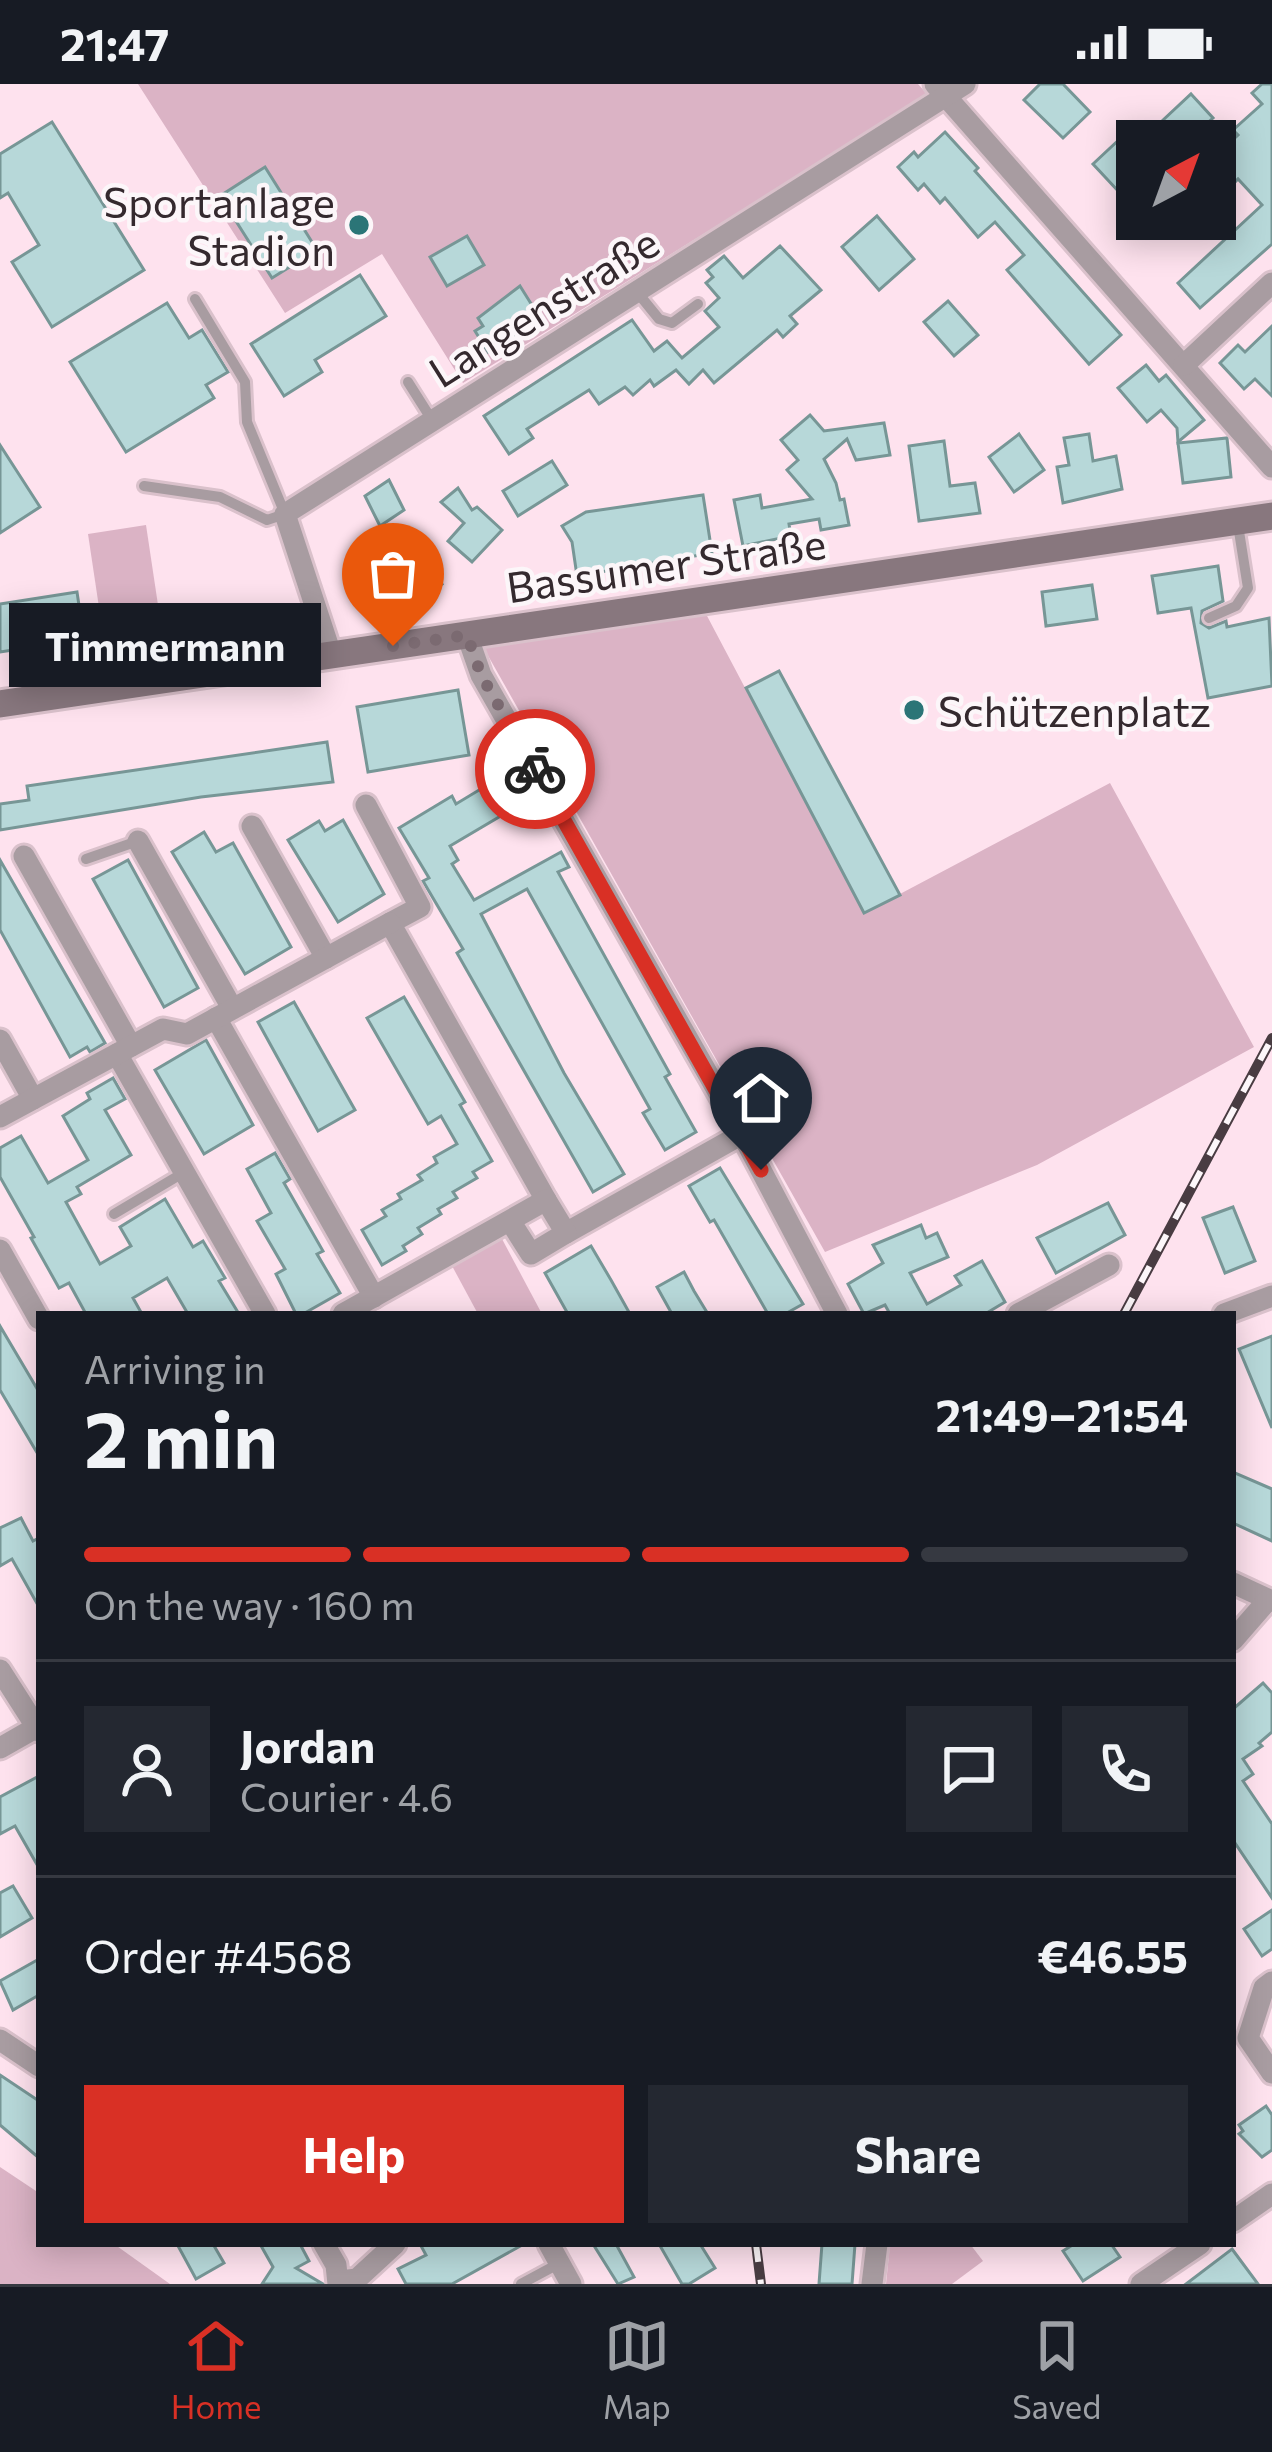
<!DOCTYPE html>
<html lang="en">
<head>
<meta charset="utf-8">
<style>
  body { margin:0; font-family:Commissioner,sans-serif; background:#242831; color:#f1f3f6; height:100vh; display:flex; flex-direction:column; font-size:45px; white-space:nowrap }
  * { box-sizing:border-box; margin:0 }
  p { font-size:39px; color:#9ea1a6 }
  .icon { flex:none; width:66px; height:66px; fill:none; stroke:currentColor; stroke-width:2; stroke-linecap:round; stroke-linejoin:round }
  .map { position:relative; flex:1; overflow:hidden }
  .sheet { position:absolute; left:36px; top:1227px; width:1200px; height:936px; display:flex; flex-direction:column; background:#171b24; border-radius:0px; box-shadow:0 6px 30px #0003 }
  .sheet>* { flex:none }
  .needle { width:78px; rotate:41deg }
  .tools { position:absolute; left:1116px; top:36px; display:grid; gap:24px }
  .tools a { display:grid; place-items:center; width:120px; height:120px; border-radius:0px; background:#171b24; box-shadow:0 6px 30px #0003; font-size:60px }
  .pin { position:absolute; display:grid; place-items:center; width:102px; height:102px; color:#fff; margin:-123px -51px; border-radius:50% 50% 50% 0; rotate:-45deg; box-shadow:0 0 12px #0007 }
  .pin .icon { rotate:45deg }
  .courier { position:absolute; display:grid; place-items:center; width:120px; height:120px; margin:-60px; border:9px solid #d93025; border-radius:50%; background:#fff; color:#222; box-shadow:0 3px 15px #0007 }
  .bubble { position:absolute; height:84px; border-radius:0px; background:#171b24; box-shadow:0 6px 30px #0003; font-size:39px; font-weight:700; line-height:84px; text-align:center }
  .headline em { font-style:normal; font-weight:700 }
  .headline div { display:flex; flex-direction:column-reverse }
  .headline { display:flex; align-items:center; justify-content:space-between; height:204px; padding:0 48px }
  h1 { font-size:78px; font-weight:700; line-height:90px }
  .bar { display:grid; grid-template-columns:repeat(4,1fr); gap:18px 12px; align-content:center; height:144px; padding:0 48px }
  .bar i { height:15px; border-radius:9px; background:#363941 }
  .bar .on { background:#d93025 }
  .bar p { grid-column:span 4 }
  .line { display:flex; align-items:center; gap:30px; padding:0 48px; border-top:3px solid #363941 }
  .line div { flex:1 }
  .round { display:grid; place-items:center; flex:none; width:126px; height:126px; border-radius:0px; background:#242831 }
  .primary-button { display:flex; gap:24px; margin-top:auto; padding:24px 48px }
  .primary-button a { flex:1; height:138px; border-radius:0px; background:#d93025; color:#fff; font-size:48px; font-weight:700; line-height:138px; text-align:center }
  .primary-button a+a { background:#242831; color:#f1f3f6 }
  .status { display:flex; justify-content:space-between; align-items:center; height:84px; padding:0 60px; background:#171b24; direction:ltr }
  .status svg { height:33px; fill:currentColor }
  .menu { display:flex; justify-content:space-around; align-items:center; height:168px; border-top:3px solid #363941; background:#171b24; font-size:33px; color:#9ea1a6 }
  .menu a { display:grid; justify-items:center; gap:6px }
  .menu .on { color:#d93025 }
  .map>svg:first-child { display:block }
</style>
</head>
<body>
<div class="status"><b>21:47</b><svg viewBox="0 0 49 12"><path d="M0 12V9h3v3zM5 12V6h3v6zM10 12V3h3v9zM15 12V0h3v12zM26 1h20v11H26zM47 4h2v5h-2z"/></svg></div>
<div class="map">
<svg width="1272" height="2200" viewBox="0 0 1272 2200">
  <rect width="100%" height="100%" fill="#fee2ee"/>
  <!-- green -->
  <g fill="#dbb3c5">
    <path d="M138,0H918L928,11L463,299L382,170L285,229Z"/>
    <path d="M146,441L158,521L100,530L88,450Z"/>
    <path d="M706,530L864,829L1110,699L1254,963L1037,1081L825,1168L482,561Z"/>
    <path d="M501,1153L542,1230H478L451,1180Z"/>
    <path d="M0,2083L39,2109V2160H114L170,2200H0Z"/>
    <path d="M890,2160H970L983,2177L952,2200H886Z"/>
  </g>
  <!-- building -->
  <g fill="#b7d8d9" stroke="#779696" stroke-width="3">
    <path d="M1040,0H1063L1090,28L1063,54L1024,16Z"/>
    <path d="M1262,0H1272V160L1200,224L1178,199L1262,121L1238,95L1233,100L1215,81V73L1238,51L1233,46L1262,20L1252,9Z"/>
    <path d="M1191,10L1213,34L1187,57H1180L1162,37Z"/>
    <path d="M52,38L144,186L52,243L12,178L39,161L8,109L0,114V70Z"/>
    <path d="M945,48L978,84L975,87L1121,251L1089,280L1007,186L1024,171L995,138L978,153L945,114L940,119L924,100L918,106L898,83L914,68L918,73Z"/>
    <path d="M1124,51L1137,64V92L1119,108L1093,80Z"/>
    <path d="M265,83L317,166L272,194L220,112Z"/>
    <path d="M877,132L914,175L879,206L842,163Z"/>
    <path d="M467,152L484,181L447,202L430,173Z"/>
    <path d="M780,162L821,206L790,232L797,240L783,253L777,246L714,299L703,286L689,300L676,286L654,302L650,296L633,311L625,303L599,320L589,306L527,345L533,354L509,370L484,332L632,236L654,267L667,257L682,274L719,243L705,227L719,214L706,199L713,193L707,186L724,172L743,194Z"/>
    <path d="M360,191L386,232L315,276L322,288L284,312L251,260Z"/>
    <path d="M520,202L540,234L488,268L475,247L483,242L478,234Z"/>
    <path d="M948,217L978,251L954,272L924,238Z"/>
    <path d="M167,219L189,254L202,246L228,288L206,301L214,314L126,368L70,278Z"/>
    <path d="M1272,242V312L1255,295L1244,305L1220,279L1238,261L1245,268Z"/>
    <path d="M1146,281L1159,297L1166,291L1204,336L1178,358L1177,344L1161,326L1147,338L1118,304Z"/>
    <path d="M810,331L824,347L884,339L890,371L856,376L847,355L824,375L836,399L840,416L844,415L849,441L821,446L819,435L789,440L791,452L743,462L734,416L760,411L762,424L812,415L787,386L798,376L781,356Z"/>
    <path d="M1019,350L1044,386L1014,408L989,373Z"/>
    <path d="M1089,350L1093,377L1116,372L1122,405L1063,419L1057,383L1069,381L1064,354Z"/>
    <path d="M1227,354L1231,393L1183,399L1178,359Z"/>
    <path d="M944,357L950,402L975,399L980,429L919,437L909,362Z"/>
    <path d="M0,361L40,423L0,449Z"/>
    <path d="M552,377L567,401L518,432L503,407Z"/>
    <path d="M389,396L404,426L380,442L365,412Z"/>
    <path d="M458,404L472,426L477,423L502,446L472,478L448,457L464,439L441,418Z"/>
    <path d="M703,411L712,469L577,492L572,458L562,442L586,428Z"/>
    <path d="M420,456L442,500L416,513L394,469Z"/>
    <path d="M1218,482L1223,517L1202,527L1201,539L1209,544L1226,537L1227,543L1269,534L1272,602L1208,614L1191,524L1158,529L1152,492Z"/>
    <path d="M1092,501L1097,535L1046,542L1042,508Z"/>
    <path d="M77,508L84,555L0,568V520Z"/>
    <path d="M779,587L900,811L864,829L746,604Z"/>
    <path d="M458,606L469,671L368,688L357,623Z"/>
    <path d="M327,658L333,698L201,713L0,746V720L29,716L27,702Z"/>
    <path d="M499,694L516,723L450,762L458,776L452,780L474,816L561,768L569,783L558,788L670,990L665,993L696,1048L665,1066L643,1029L650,1025L527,805L481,830L564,989L624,1090L593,1108L457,869L463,865L423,797L429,794L399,744L452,712L456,720Z"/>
    <path d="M343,736L384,810L338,838L288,756L319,737L325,747Z"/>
    <path d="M204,748L216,768L233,759L291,863L245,890L172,768Z"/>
    <path d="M0,776L105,959L90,968L87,963L70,973L0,846Z"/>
    <path d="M128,776L198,904L164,923L93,795Z"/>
    <path d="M404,913L465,1018L460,1021L492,1077L473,1088L477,1094L453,1108L457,1114L438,1125L441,1130L418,1144L422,1150L403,1162L406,1167L382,1181L362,1146L386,1132L382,1126L401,1115L398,1110L422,1096L418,1091L437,1079L434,1073L457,1060L441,1032L428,1040L367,934Z"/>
    <path d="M294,918L355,1026L318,1047L258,938Z"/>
    <path d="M206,956L253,1041L204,1070L155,986Z"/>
    <path d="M113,994L125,1015L105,1026L131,1071L77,1103L81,1110L66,1118L100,1180L131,1162L120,1143L165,1115L193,1163L203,1157L225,1194L219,1197L239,1230H188L167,1194L133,1214L142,1230H86L69,1199L59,1204L31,1154L34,1153L0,1093V1064L21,1052L48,1099L88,1076L63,1032L90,1015L87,1009Z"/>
    <path d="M275,1069L290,1095L284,1099L323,1167L317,1170L340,1209L303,1230H296L276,1190L285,1185L257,1137L271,1129L247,1085Z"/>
    <path d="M720,1084L803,1220L785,1230H768L714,1136L710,1138L689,1102Z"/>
    <path d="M1108,1119L1125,1151L1056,1189L1037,1154Z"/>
    <path d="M1233,1123L1255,1177L1225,1189L1203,1134Z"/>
    <path d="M921,1141L926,1154L937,1149L948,1173L910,1189L927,1220L961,1201L955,1192L982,1177L1005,1218L985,1230H890L885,1221L864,1230L848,1200L883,1179L873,1161Z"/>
    <path d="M591,1162L611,1196L630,1230H568L545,1189Z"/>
    <path d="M684,1188L694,1207L708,1230H672L657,1203Z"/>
    <path d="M0,1242L39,1308V1372L0,1306Z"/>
    <path d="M1272,1252V1344L1239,1265Z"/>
    <path d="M1233,1388L1272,1405V1457L1233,1439Z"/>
    <path d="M21,1434L33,1457L39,1454V1523L12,1475L0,1482V1444Z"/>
    <path d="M1263,1599L1272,1609V1648L1259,1659L1262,1662L1243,1675L1253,1690L1243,1697L1272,1740V1814L1233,1756V1625Z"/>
    <path d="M39,1692V1784L15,1742L0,1750V1713Z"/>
    <path d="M13,1802L32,1834L0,1853V1809Z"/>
    <path d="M1272,1826V1865L1262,1872L1244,1845Z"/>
    <path d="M39,1875V1911L13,1926L0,1897Z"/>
    <path d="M0,1991L39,2017V2074L0,2041Z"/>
    <path d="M1266,2022L1272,2031V2066L1262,2073L1239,2050L1243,2047L1239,2041Z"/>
    <path d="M177,2160H213L224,2179L196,2195Z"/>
    <path d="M260,2160H300L309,2177L296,2184L323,2200H262L273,2183Z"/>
    <path d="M420,2160H524L452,2200H406L398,2185L426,2171Z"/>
    <path d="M593,2160H616L634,2193L618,2200Z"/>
    <path d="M659,2160H700L715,2184L689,2200H682Z"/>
    <path d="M822,2160H855L852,2200H819Z"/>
    <path d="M1074,2160H1111L1120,2173L1083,2197L1063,2167Z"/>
    <path d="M1232,2165L1258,2200H1186Z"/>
  </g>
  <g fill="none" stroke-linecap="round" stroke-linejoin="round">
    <!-- lane casing -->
    <g stroke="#dac1cb" stroke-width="16">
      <g id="lane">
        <path d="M637,208L659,235L672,239L698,220"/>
        <path d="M408,298L432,336"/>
        <path d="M144,402L220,413L267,436L285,430L247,338L245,298L195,215"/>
        <path d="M1209,534L1236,522L1248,504L1238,441"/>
        <path d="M86,775L138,757"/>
        <path d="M114,1130L183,1089"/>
        <path d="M521,2200L560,2179"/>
      </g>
    </g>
    <!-- street casing -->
    <g stroke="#dac1cb" stroke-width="27">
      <g id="street">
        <path d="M935,0L1272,383"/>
        <path d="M1184,281L1272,199"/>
        <path d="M467,551L481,591L742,1050L837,1230"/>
        <path d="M331,570L285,430L965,0"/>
        <path d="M366,721L420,823L390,839L546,1116"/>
        <path d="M252,742L326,874"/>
        <path d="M138,757L232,924"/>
        <path d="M24,772L131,962"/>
        <path d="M216,934L374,1213"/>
        <path d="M0,956L33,1015"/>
        <path d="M117,970L265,1230"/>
        <path d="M0,1033L163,945L187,950L390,839"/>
        <path d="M566,1149L742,1050"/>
        <path d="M0,1166L39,1235"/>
        <path d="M343,1230L546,1116L566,1149L531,1170L510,1137"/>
        <path d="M1018,1230L1109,1181"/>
        <path d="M1224,1230L1272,1212"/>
        <path d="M1233,1499L1272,1517"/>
        <path d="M1233,1556L1268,1516"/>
        <path d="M0,1586L39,1647"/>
        <path d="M0,1664L37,1643"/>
        <path d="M1272,1898L1264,1904L1248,1954L1272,1989"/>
        <path d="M0,1956L39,1982"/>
        <path d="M1233,2137L1272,2110"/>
        <path d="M324,2160L336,2181L338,2200"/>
        <path d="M549,2160L571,2200"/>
        <path d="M340,2197L357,2195L395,2160"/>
        <path d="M872,2200L877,2160"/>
        <path d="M1141,2200L1200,2160"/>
      </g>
    </g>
    <!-- secondary casing -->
    <g stroke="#dac1cb" stroke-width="33">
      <path id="secondary" d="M0,620L1272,432"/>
    </g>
    <!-- lane -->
    <use href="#lane" stroke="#a89ca1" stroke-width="10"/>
    <!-- street -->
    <use href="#street" stroke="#a89ca1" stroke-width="21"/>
    <!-- secondary -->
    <use href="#secondary" stroke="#88777e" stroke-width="27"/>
    <!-- rail casing -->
    <g stroke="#493c42" stroke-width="10">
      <g id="rail">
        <path d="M1124,1230L1272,954"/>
        <path d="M756,2160L761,2200"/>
      </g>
    </g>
    <!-- rail -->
    <use href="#rail" stroke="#fcf6f9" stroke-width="6" stroke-dasharray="18" stroke-linecap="butt"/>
  </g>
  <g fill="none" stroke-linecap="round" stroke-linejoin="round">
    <!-- done -->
    <path stroke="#7b6a71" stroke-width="12" stroke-dasharray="0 21.6" d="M393,562L467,551L481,591L535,685"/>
    <!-- route -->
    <path stroke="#d93025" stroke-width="15" d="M535,685L761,1086"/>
  </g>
  <!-- markers -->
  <g fill="#2b7577" stroke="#fcf6f9" stroke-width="4.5">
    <circle cx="359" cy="141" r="12"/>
    <circle cx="914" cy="626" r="12"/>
  </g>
  <g text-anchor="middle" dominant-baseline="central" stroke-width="9" stroke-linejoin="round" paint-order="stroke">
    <!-- poi labels -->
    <g font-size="42" fill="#34292e" stroke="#fcf6f9" text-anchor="end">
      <text x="335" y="117">Sportanlage<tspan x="335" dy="48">Stadion</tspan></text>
      <text x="938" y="626" text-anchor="start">Schützenplatz</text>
    </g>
    <!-- street labels -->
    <g font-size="42" fill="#34292e" stroke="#fcf6f9">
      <text transform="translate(543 222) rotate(-32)">Langenstraße</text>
      <text transform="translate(666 480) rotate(-8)">Bassumer Straße</text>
    </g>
  </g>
</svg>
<div class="tools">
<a><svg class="needle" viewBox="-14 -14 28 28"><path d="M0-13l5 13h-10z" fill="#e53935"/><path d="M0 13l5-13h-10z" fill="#9ea1a6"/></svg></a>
</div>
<div class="pin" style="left:393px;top:562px;background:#ea580c"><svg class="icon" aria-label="bag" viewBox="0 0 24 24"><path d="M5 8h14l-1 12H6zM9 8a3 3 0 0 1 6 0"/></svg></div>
<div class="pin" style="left:761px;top:1086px;background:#1f2937"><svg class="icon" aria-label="home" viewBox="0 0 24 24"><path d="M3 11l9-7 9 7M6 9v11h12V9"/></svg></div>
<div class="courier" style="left:535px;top:685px"><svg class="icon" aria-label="bike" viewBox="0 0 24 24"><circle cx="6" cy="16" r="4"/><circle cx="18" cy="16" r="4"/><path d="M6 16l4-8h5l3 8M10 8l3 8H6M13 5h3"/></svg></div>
<div class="bubble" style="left:9px;top:519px;width:312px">Timmermann</div>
<section class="sheet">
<div class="headline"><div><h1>2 min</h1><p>Arriving in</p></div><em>21:49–21:54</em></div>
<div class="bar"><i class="on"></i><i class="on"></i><i class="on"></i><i></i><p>On the way · 160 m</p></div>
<div class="line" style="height:216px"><a class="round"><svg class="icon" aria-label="person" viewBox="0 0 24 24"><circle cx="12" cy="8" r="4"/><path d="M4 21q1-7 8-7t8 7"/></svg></a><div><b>Jordan</b><p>Courier · 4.6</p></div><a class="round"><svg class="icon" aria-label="chat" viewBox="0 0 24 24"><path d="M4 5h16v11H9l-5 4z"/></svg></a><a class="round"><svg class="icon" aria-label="phone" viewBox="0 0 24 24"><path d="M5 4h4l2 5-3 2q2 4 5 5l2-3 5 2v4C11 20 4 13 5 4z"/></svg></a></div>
<div class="line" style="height:156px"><div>Order #4568</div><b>€46.55</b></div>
<div class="primary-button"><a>Help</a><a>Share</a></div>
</section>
</div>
<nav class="menu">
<a class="on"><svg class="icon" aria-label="home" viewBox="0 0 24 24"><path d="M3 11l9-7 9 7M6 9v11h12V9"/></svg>Home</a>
<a><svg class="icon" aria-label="map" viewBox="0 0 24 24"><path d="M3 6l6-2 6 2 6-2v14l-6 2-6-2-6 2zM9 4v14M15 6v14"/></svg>Map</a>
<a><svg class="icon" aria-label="saved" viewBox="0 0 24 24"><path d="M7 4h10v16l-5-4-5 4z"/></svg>Saved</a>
</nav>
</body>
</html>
